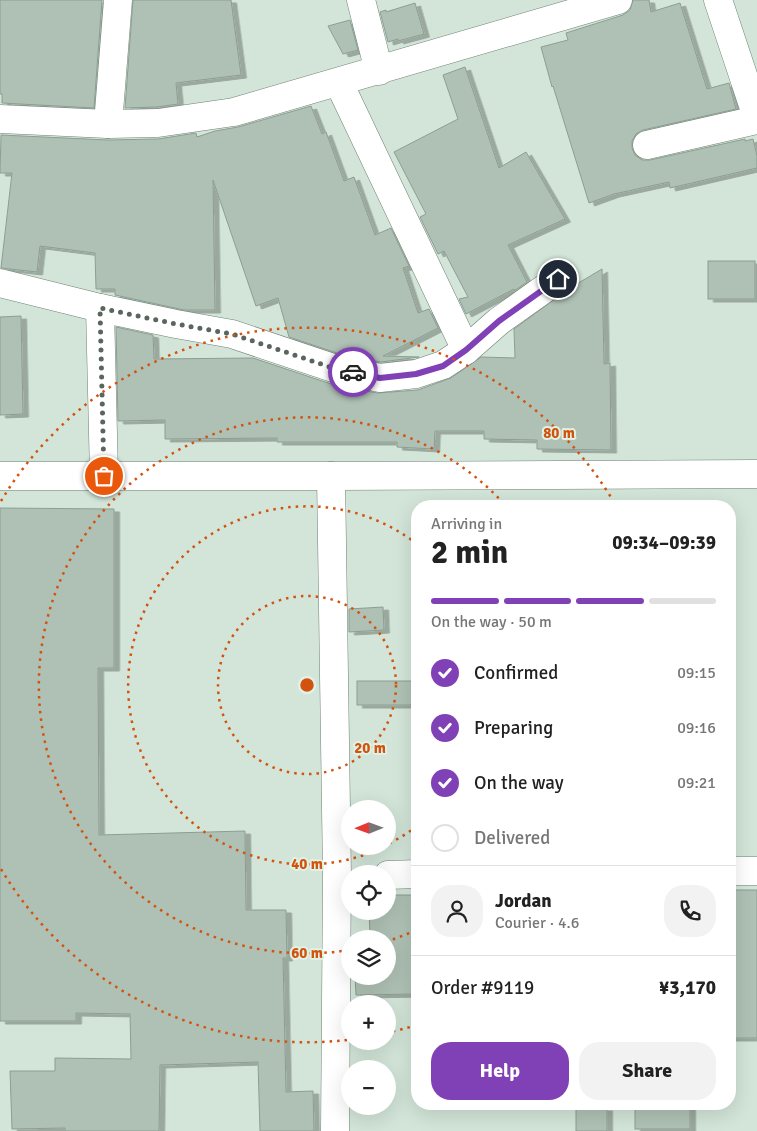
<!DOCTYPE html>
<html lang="en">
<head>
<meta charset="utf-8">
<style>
  body { margin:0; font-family:Signika,sans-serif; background:#f2f2f2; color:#222; height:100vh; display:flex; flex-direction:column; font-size:19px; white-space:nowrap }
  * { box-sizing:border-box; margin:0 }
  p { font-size:16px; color:#767676 }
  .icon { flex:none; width:28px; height:28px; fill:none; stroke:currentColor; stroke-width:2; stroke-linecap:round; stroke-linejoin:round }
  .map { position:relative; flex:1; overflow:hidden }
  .details { position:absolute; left:411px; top:500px; width:325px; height:610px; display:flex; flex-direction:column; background:#fff; border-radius:20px; box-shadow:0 5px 20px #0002 }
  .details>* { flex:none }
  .needle { width:32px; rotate:269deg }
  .fabs { position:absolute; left:341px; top:800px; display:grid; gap:10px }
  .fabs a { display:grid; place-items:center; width:55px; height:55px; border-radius:50%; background:#fff; box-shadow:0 5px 20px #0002; font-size:25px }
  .pin { position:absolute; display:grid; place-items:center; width:42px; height:42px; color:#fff; margin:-21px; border:2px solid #fff; border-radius:50%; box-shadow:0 1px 5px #0007 }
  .courier { position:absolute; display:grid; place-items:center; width:50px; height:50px; margin:-25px; border:4px solid #8141b6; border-radius:50%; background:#fff; color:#222; box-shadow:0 1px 6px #0007 }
  .headline em { font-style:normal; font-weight:700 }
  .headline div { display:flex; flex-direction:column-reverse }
  .headline { display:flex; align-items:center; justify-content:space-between; height:85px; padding:0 20px }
  h1 { font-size:32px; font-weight:700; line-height:38px }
  .bar { display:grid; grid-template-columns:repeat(4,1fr); gap:8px 5px; align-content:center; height:60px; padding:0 20px }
  .bar i { height:6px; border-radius:4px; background:#e0e0e0 }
  .bar .active { background:#8141b6 }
  .bar p { grid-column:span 4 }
  .line { display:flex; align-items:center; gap:12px; padding:0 20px; border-top:1px solid #e0e0e0 }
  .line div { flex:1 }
  .round { display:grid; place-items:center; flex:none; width:52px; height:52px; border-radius:20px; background:#f2f2f2 }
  ol { padding:0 20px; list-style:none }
  li { display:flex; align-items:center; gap:15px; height:55px }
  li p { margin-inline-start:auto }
  li .icon { padding:5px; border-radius:50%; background:#8141b6; color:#fff; stroke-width:4 }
  li:last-child { color:#767676 }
  li i { width:28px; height:28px; border:2px solid #e0e0e0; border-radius:50% }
  .button { display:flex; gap:10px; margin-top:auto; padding:10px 20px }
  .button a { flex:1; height:58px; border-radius:20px; background:#8141b6; color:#fff; font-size:20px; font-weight:700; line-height:58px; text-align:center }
  .button a+a { background:#f2f2f2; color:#222 }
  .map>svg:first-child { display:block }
</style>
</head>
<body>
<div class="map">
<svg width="757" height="1131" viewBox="0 0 757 1131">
  <defs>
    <filter id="shadow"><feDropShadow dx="5.5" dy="3" stdDeviation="0" flood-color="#0004"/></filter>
  </defs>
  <rect width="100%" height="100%" fill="#d2e5d8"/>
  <!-- building -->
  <g fill="#afc1b5" stroke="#8c9e92" filter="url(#shadow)">
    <path d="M0,0H102L94,108L2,103V94H0Z"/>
    <path d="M133,0H231L241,75L176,83L178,104L157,107L125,108Z"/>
    <path d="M633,0H649L651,12L680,3L707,89L729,83L736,109L643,130L636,134L632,141V148L635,155L642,160H650L745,139V141L753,139L757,156V168L670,188L669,182L614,194L589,203L553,86L552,87L541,47L568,40L566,33L623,15L630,10Z"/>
    <path d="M415,3L424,34L398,41V39L388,42L380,12L386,10V12Z"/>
    <path d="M350,20L358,50L343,54L328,26Z"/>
    <path d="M465,67L499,168L526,152L565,219L508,245L527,282L514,291V289L466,314L459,299L468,297L444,251L438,254L420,217L426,214L394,152L458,119L443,75Z"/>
    <path d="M311,106L322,134L326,132L344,181L354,177L375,235L391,228L409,266L403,268L418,313L429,309L438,328L383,356L419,357L381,362L340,354L289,337L278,298L256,306L213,180L215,310H184L115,295V289H96L95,253L40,246L37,272L1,268L12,173H0L1,135L108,140L158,139L196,133L197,137L215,131L238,127Z"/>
    <rect x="708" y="261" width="47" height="38"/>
    <path d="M602,269L604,364L610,363L611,450L537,449V440L484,439V431H435L434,449L397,447V442H277V438L165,439V420L118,421L116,327L153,335L154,359L253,358L331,384L377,393L418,390L451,378L481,357L515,358L514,329L570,288Z"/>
    <path d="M21,316L23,414L0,415V317Z"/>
    <path d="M0,508L114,509V668H98L99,835L245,831L246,910H286L287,958H283L286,1092L313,1091L314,1131H260L258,1062L160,1065L159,1131H65V1128L12,1129L10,1071H55V1058L131,1059L130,1014L76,1013V1021H0Z"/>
    <path d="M383,607L384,630L349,632V609Z"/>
    <rect x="357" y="681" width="61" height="24"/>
    <rect x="730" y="890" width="27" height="148"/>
    <path d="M388,895H418V936H414L416,994L356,995L355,976H388V939H354V935H370L369,911H388Z"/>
    <rect x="635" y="1104" width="55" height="25"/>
    <rect x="576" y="1108" width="31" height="23"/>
  </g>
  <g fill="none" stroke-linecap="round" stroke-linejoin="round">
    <!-- minor casing -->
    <g stroke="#708075" stroke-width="29">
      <g id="minor">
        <path d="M361,0L379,71"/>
        <path d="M718,0L757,117"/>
        <path d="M339,83L466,350"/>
        <path d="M0,119L108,124L158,123L234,112L618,0"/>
        <path d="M108,124L118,0"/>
        <path d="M647,145L757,120"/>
        <path d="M0,283L100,308L176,324L232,334L336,369L380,378L416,374L443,365L466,350L499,321L558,279"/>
        <path d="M100,308L104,476"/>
        <path d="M0,476H331L757,474"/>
        <path d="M331,476L337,875L335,1131"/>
        <path d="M730,871H757"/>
        <path d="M388,875L418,874"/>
      </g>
    </g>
    <!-- minor -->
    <use href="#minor" stroke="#fff" stroke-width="28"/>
  </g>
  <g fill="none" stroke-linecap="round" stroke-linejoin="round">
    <!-- done -->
    <path stroke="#5a655e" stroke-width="5" stroke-dasharray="0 9" d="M104,476L100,308L176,324L232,334L336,369L353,372"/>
    <!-- route -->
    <path stroke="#8141b6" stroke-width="6" d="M353,372L380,378L416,374L443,366L466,350L499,321L558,279"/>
  </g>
  <!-- distance rings -->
  <g fill="none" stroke="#d3530e" stroke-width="2.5" stroke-dasharray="2.5 5">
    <circle cx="307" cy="685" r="89"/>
    <path d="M417 826A179 179 0 0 1 388 844M384 847A179 179 0 1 1 417 544"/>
    <path d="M416 930A268 268 0 0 1 388 941M349 950A268 268 0 1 1 506 506"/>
    <path d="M417 1025A357 357 0 0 1 390 1032M347 1040A357 357 0 0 1 1 869M1 501A357 357 0 0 1 615 504"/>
  </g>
  <circle cx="307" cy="685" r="8" fill="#d3530e" stroke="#dff2e5" stroke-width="2.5"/>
  <g font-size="15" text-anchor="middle" font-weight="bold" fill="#d3530e" stroke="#dff2e5" stroke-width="4" stroke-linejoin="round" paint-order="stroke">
    <text x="559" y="438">80 m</text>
    <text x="370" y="753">20 m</text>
    <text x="307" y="869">40 m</text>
    <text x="307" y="958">60 m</text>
  </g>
</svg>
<div class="fabs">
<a><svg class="needle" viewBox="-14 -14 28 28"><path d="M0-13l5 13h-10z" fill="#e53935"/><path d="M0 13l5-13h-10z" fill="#767676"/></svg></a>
<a><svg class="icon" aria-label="locate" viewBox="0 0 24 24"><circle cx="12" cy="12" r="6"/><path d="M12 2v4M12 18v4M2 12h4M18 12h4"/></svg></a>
<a><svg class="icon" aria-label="layers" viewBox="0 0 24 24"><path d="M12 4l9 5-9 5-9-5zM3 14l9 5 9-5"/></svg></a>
<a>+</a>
<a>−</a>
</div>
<div class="pin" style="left:104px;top:476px;background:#ea580c"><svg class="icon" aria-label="bag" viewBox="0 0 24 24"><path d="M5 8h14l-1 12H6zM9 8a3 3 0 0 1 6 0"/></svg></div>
<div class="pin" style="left:558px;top:279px;background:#1f2937"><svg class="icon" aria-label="home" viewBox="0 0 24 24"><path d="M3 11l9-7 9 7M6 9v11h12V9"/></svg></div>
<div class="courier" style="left:353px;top:372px"><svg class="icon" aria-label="car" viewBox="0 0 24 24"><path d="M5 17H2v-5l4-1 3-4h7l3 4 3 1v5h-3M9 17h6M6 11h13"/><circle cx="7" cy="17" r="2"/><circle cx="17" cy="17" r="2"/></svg></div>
<section class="details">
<div class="headline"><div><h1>2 min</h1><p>Arriving in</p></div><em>09:34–09:39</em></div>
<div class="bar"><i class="active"></i><i class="active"></i><i class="active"></i><i></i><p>On the way · 50 m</p></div>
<ol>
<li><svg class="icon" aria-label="check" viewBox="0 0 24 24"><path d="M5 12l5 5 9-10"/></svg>Confirmed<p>09:15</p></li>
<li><svg class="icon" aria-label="check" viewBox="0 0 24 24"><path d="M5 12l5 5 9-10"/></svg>Preparing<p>09:16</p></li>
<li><svg class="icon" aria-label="check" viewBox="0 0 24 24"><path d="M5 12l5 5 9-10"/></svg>On the way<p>09:21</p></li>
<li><i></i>Delivered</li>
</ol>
<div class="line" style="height:90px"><a class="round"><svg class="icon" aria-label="person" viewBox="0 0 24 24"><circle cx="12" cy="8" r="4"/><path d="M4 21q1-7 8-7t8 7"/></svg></a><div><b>Jordan</b><p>Courier · 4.6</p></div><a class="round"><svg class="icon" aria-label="phone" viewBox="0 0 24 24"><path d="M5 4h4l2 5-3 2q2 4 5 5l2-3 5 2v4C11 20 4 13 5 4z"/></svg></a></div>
<div class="line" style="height:65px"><div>Order #9119</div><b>¥3,170</b></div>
<div class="button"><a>Help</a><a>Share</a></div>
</section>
</div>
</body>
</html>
